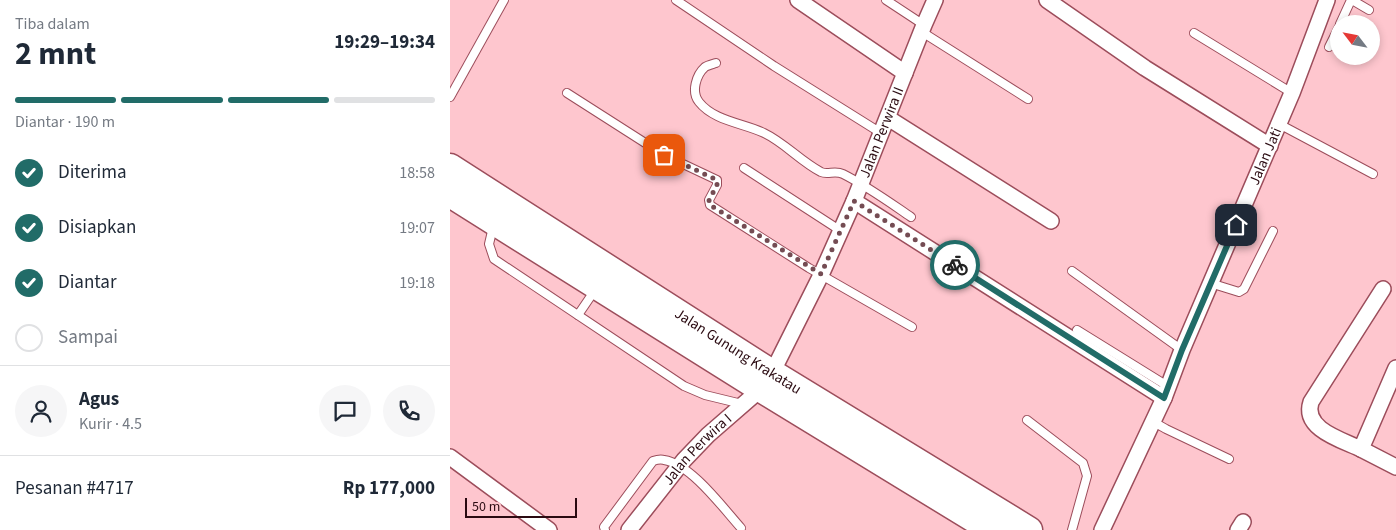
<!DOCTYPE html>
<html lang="id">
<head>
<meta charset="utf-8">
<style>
  body { margin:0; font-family:"Source Sans 3",sans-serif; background:#f6f6f7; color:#1f2937; height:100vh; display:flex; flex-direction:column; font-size:19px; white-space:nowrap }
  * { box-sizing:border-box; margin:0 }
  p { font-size:16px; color:#747a83 }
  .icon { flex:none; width:28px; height:28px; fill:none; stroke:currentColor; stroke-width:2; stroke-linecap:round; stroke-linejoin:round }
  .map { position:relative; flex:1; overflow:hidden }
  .sheet { display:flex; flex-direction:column; background:#fff; width:450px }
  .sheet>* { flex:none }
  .needle { width:32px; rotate:302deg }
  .buttons { position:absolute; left:880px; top:15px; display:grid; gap:10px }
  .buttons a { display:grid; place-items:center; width:50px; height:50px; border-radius:50%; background:#fff; box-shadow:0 2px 8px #0003; font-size:25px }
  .scale { position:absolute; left:15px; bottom:12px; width:112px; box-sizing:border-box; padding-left:5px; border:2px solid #2a0a11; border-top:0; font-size:14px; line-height:18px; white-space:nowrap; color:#2a0a11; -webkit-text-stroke:4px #fec6ce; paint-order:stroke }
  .pin { position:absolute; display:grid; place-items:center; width:42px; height:42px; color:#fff; margin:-21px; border-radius:10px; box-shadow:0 2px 8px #0006 }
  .courier { position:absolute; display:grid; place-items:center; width:50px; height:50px; margin:-25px; border:4px solid #216c68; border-radius:50%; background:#fff; color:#222; box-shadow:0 1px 6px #0007 }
  .headline em { font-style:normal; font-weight:700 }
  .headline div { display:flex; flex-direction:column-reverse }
  .headline { display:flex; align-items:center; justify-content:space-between; height:85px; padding:0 15px }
  h1 { font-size:32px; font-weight:700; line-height:38px }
  .bar { display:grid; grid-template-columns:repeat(4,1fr); gap:8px 5px; align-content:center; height:60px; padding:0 15px }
  .bar i { height:6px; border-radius:4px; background:#e0e1e3 }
  .bar .current { background:#216c68 }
  .bar p { grid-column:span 4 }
  .line { display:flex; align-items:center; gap:12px; padding:0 15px; border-top:1px solid #e0e1e3 }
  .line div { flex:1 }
  .round { display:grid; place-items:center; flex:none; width:52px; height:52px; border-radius:26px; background:#f6f6f7 }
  ol { padding:0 15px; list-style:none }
  li { display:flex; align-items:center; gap:15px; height:55px }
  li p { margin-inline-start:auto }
  li .icon { padding:5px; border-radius:50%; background:#216c68; color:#fff; stroke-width:4 }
  li:last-child { color:#747a83 }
  li i { width:28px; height:28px; border:2px solid #e0e1e3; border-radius:50% }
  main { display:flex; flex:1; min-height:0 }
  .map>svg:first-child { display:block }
</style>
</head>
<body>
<main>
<section class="sheet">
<div class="headline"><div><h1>2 mnt</h1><p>Tiba dalam</p></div><em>19:29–19:34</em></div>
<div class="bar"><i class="current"></i><i class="current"></i><i class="current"></i><i></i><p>Diantar · 190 m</p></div>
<ol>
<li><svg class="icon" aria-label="check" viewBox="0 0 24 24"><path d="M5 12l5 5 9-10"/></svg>Diterima<p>18:58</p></li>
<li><svg class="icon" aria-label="check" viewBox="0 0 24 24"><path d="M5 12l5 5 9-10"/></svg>Disiapkan<p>19:07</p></li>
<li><svg class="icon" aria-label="check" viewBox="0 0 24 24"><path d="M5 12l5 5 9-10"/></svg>Diantar<p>19:18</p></li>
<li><i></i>Sampai</li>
</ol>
<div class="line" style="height:90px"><a class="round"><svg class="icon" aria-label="person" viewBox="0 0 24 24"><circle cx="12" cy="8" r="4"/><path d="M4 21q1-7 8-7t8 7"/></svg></a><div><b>Agus</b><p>Kurir · 4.5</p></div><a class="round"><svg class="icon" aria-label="chat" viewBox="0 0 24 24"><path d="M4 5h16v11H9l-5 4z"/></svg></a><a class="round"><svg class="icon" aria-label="phone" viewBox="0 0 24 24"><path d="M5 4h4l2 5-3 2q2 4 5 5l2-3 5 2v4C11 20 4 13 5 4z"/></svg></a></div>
<div class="line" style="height:65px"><div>Pesanan #4717</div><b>Rp 177,000</b></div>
</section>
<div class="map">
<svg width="946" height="530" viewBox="0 0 946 530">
  <rect width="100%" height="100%" fill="#fec6ce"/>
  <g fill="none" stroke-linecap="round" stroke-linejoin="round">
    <!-- service casing -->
    <g stroke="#9c4d5b" stroke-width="10">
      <g id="service">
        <path d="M226,0L324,66L431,133"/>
        <path d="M436,0L474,25"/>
        <path d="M902,0L919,10"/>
        <path d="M890,24L901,0"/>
        <path d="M472,32L578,99"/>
        <path d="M744,33L842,93"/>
        <path d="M879,47L889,27"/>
        <path d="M266,63C263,64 258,65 255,67C246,75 241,92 249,102C264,121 293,123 314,133C335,143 350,161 371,172C378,175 385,170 393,174C417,186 439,202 461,217"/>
        <path d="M117,93L214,155L267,180V185L259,200L260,205L359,268L462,327"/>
        <path d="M0,97L54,0"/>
        <path d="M829,124L923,174"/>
        <path d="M294,168L391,231"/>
        <path d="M43,227L39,244L44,259L234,386L255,395L292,404"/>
        <path d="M622,271L732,350"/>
        <path d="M760,283L789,292L794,289L823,231"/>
        <path d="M128,315L145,290"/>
        <path d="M627,330L719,387"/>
        <path d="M577,420L633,463L637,476L622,530"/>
        <path d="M702,421L716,429L779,459"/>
        <path d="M155,530L154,527L203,461C206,460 211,459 214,460C241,464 273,508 291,528"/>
      </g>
    </g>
    <!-- minor casing -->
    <g stroke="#9c4d5b" stroke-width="18">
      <g id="minor">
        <path d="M348,0L455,73"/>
        <path d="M597,0L695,68L820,146"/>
        <path d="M438,118L601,221"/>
        <path d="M404,201L714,398"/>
        <path d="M946,368L911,449L946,467"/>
        <path d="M911,449C892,440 852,429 861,402L933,289"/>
        <path d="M0,457L99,530"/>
        <path id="s1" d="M179,530L234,460L258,435L311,389L322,373L371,275L404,201L474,25L485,0"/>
        <path id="s2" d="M652,530L714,398L732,350L842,93L877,0"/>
        <path d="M788,530L793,522"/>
      </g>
    </g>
    <!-- trunk casing -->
    <g stroke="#9c4d5b" stroke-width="29">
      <g id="trunk">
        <path id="s3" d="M0,167L322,373L579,530"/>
        <path d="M0,194L311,389L542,530"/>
      </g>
    </g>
    <!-- service -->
    <use href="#service" stroke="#fff" stroke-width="8"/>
    <!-- minor -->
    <use href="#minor" stroke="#fff" stroke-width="15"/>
    <!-- trunk -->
    <use href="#trunk" stroke="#fff" stroke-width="26"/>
  </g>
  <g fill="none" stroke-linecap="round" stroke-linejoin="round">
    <!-- done -->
    <path stroke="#744c53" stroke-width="5" stroke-dasharray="0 9" d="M214,155L267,180V185L259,200L260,205L371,274L404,201L505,265"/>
    <!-- route -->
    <path stroke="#216c68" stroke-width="6" d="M505,265L714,398L732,350L786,225"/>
  </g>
  <g text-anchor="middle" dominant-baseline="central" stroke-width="4" stroke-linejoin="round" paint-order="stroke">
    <!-- street labels -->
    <g font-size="15" fill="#2a0a11" stroke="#fec6ce">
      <text stroke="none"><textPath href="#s1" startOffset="478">Jalan Perwira II</textPath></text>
      <text stroke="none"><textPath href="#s2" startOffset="408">Jalan Jati</textPath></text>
      <text stroke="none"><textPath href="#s3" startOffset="342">Jalan Gunung Krakatau</textPath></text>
      <text stroke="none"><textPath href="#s1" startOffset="106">Jalan Perwira I</textPath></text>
    </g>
  </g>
</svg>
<div class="buttons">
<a><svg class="needle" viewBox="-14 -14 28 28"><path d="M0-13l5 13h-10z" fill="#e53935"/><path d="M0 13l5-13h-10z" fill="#747a83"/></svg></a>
</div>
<div class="scale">50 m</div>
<div class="pin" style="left:214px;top:155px;background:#ea580c"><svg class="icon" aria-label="bag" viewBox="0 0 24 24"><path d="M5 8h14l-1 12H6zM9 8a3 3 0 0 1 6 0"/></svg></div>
<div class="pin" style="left:786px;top:225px;background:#1f2937"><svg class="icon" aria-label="home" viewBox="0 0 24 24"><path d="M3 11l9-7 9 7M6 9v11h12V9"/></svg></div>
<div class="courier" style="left:505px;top:265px"><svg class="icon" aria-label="bike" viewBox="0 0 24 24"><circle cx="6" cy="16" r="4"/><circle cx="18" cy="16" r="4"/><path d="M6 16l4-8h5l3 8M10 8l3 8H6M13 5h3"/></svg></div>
</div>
</main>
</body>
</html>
